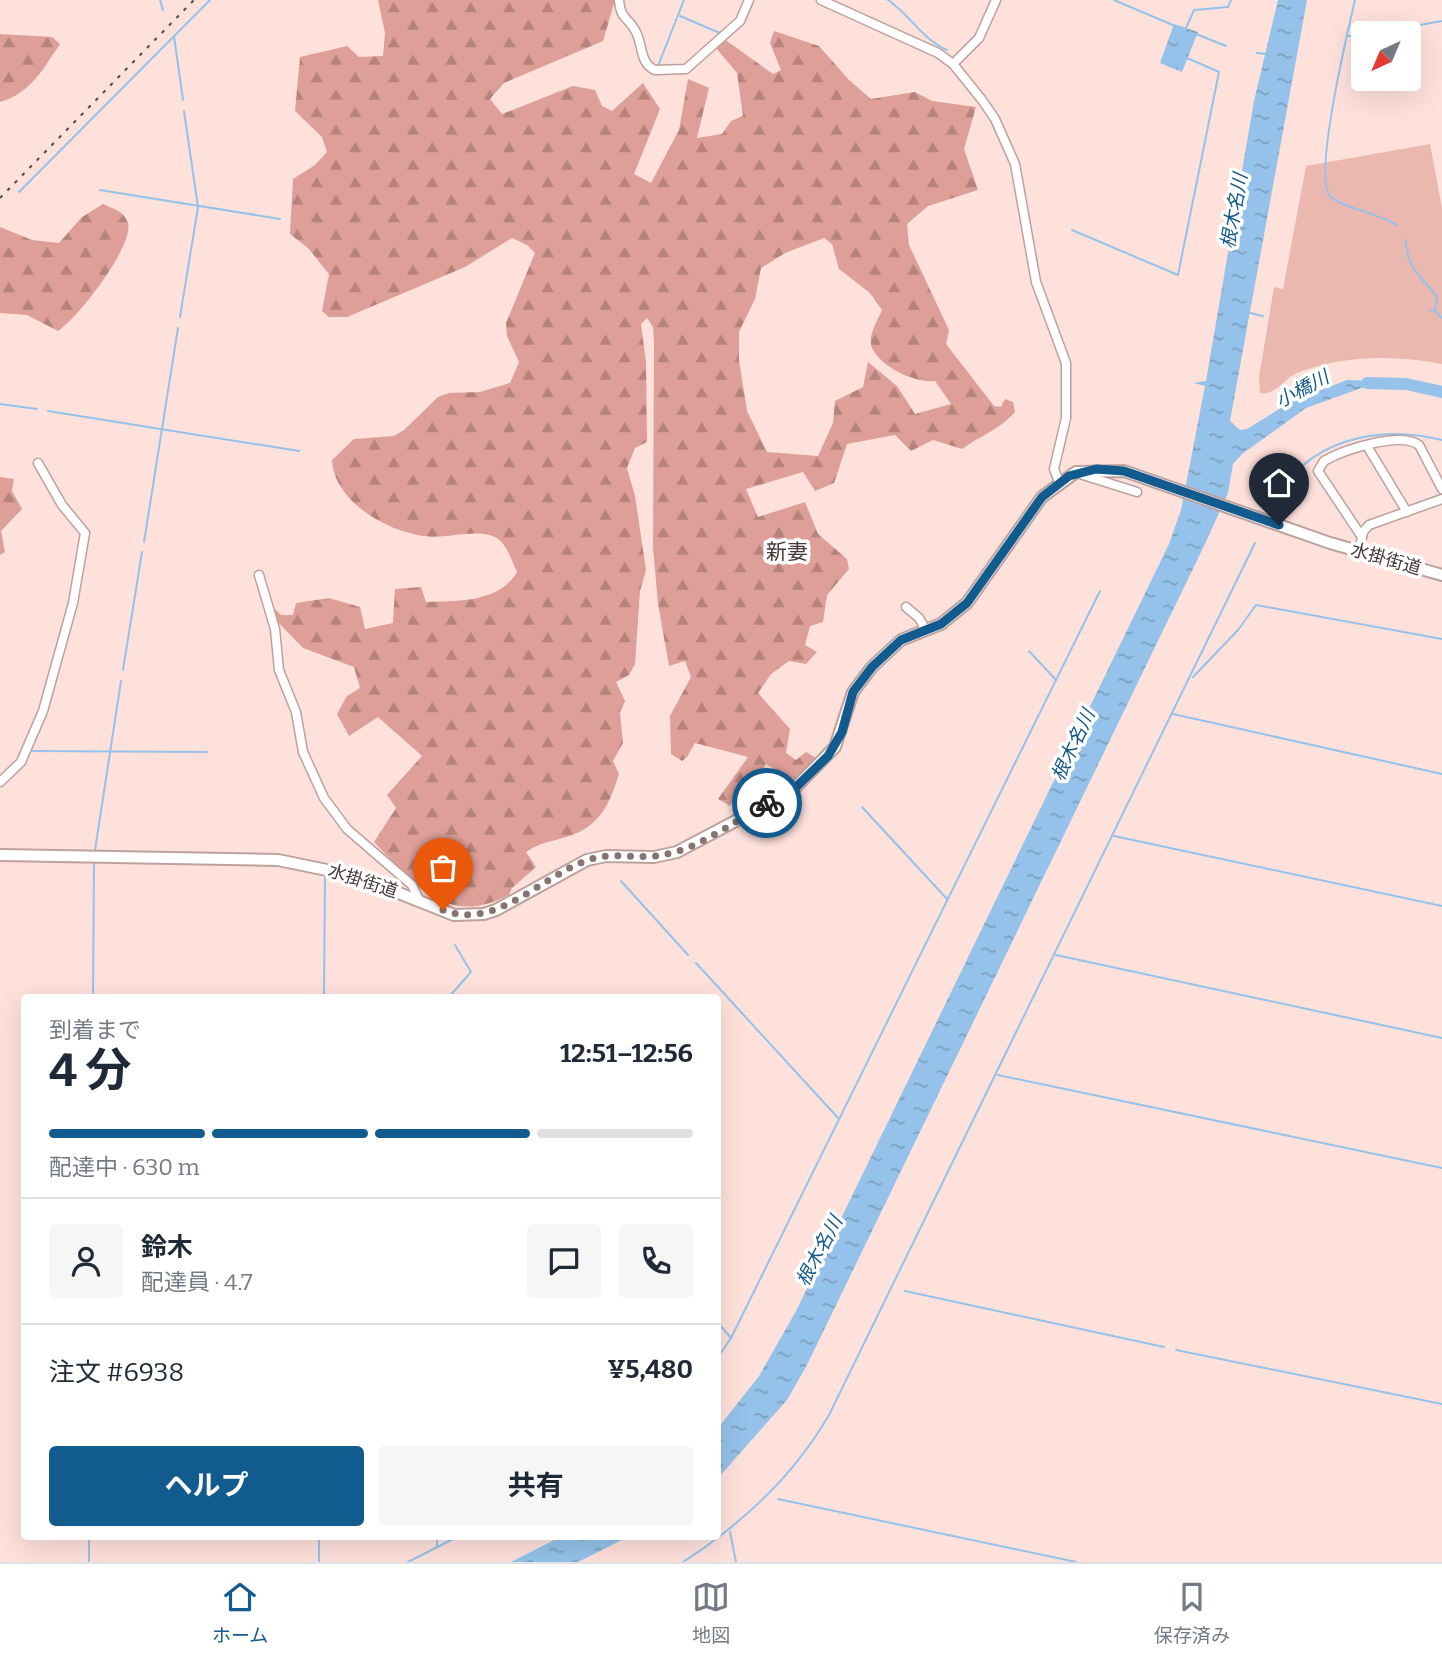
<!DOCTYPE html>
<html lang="ja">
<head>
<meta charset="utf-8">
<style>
  body { margin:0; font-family:Bitter,"Noto Sans JP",serif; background:#f6f6f7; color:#1f2937; height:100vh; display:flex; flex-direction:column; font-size:26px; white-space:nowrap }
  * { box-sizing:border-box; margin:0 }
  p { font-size:23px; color:#747a83 }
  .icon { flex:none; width:38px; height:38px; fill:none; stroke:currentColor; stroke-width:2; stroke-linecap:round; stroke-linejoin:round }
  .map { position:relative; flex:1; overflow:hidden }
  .side { position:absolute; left:21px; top:994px; width:700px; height:546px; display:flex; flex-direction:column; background:#fff; border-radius:7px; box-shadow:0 7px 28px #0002 }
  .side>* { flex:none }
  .needle { width:46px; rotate:224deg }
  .controls { position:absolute; left:1351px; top:21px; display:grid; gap:14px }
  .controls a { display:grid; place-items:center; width:70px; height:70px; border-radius:7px; background:#fff; box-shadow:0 7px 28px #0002; font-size:35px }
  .pin { position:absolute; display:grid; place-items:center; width:60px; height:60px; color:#fff; margin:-72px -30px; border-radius:50% 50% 50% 0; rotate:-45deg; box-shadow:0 0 7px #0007 }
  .pin .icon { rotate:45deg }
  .courier { position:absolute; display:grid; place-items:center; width:70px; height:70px; margin:-35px; border:5px solid #125b8f; border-radius:50%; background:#fff; color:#222; box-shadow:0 2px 9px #0007 }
  .headline em { font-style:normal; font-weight:700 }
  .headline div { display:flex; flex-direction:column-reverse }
  .headline { display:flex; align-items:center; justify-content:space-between; height:119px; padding:0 28px }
  h1 { font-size:46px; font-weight:700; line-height:52px }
  .bar { display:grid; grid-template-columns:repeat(4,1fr); gap:10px 7px; align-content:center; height:84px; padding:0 28px }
  .bar i { height:9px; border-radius:5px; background:#e0e1e3 }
  .bar .current { background:#125b8f }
  .bar p { grid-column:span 4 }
  .line { display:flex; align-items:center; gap:18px; padding:0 28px; border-top:2px solid #e0e1e3 }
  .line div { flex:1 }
  .round { display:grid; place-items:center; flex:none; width:74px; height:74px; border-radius:7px; background:#f6f6f7 }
  .action { display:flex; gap:14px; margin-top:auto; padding:14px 28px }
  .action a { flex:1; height:80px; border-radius:7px; background:#125b8f; color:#fff; font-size:28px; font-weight:700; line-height:80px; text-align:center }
  .action a+a { background:#f6f6f7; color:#1f2937 }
  .menu { display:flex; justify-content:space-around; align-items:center; height:98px; border-top:2px solid #e0e1e3; background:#fff; font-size:19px; color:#747a83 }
  .menu a { display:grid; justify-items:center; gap:4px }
  .menu .current { color:#125b8f }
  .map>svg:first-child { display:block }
</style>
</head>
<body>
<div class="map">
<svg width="1442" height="1562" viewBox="0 0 1442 1562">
  <defs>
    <pattern id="forest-firs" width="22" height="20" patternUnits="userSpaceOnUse" patternTransform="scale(1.75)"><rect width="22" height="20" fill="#dd9f97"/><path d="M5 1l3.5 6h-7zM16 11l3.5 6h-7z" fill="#b5837c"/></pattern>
    <pattern id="water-ripples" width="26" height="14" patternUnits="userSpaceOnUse" patternTransform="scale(1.75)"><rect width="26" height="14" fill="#94c2ea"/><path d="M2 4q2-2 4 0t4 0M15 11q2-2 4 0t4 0" fill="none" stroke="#7b9fbe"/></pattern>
  </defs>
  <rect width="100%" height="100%" fill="#ffe1dc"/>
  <!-- forest -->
  <g fill="url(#forest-firs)" fill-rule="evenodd">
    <path d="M378,0H615L603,41L504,83L490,99L502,114L573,86L595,90L602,106L612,111L643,83L660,109L634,174L651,183L679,130L688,79L709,88L697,138L722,134L731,121L743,116L737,73L716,48L724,39L773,74L781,70L770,43L774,31L819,46L849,80L871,99L915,92L932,101L976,107L964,149L978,190L928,206L907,224L909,245L949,330L946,344L994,406L1001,407L1005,399L1013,402L1015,412C999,430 981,435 962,449L933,440L911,451L895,435L847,444L834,483L815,491L803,472L746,489L758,517L805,502L818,534L847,559L849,569L827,595L823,622L810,626L805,645L817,652L806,664L789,661L771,674L758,693L790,729L786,753L796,760L806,752L820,760L787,788L783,774L766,764L752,787L742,782L730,806L718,799L748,757L695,743L687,757L682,761L671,754L670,716L691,677L685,661L669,666L658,604L653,547L654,344L653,327L647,318L641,324L646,362L647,442L635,448L627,468L635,496L646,570L640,591L635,664L629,675L616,682L625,701L620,712L623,743L613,761L619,774C609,805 600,827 566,837C550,842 539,843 526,852L536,867L512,888L509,895C445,928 415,884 374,842L396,808L387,795L422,756L378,717L349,736L337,714L347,696L360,688L354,667L303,648L275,619V609L281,615H293L296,603L329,598L360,607L365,629L393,623L395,589L421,587L426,602C458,601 499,603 517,572C510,558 506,538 489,535C469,530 445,539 424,536C386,531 334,501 332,460L354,439L394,436L404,430L438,397L449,393L480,392L510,383L519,362L507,336L506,323L535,253L527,245L512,238L465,267L347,317H329L322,311L329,274L308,248L290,234L293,179L315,165L327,152L322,137L295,111L300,57L347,46L359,57L383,56L385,33ZM824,238L832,244L839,269L870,293L882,310C878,320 867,336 872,348C881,367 914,383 935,381L951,404L915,414L897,386L868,362L863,387L835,401L833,423L818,456L767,452L747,411L739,360V332L755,299L761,268L785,253Z"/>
    <path d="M0,34L52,37L60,44C43,69 31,93 0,102Z"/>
    <path d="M103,204C114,209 124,211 128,223C134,246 78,318 58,331L27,315L0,313V227L32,240L59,243L82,217Z"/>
    <path d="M0,477L14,479L12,491L22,509L1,531L5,552L0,555Z"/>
  </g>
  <!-- park -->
  <path fill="#ebb8b0" d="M1430,144L1442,208V364C1395,355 1343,355 1297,373C1284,378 1276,396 1260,393L1259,377L1274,287L1283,289L1306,166Z"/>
  <!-- water -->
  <g fill="url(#water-ripples)">
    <path d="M1278,0H1307L1230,421L1240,430L1247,429L1292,401L1347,380L1381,381L1306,408L1242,454L1233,464L1228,493L1205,544L807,1365L787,1400L718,1478V1428L759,1376L796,1311L1169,544L1181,510L1205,386L1193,383L1206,381L1254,101Z"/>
    <path d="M1174,24L1198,32L1182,72L1160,63Z"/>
    <path d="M560,1537V1536L628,1537L578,1562H511Z"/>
  </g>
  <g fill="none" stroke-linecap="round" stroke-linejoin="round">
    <!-- stream -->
    <g stroke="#94c2ea" stroke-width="2">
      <path d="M160,0L163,10"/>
      <path d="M888,0C911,16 922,39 947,50"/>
      <path d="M1114,0L1175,26"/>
      <path d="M1355,0C1348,30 1313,177 1330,196C1341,208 1380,213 1398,226"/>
      <path d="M680,16L720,33"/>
      <path d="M1186,28L1194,10L1228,7L1231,0"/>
      <path d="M1375,33L1442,21"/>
      <path d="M1196,34L1226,46"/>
      <path d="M174,36L183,100"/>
      <path d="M1348,36H1363"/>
      <path d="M1257,53L1267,54"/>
      <path d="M658,66L684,0"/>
      <path d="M100,190L280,219"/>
      <path d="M19,192L210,0"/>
      <path d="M1072,230L1178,275L1219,72L1187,58"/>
      <path d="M1406,240C1406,268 1422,277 1437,297L1435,311"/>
      <path d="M1429,310L1435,311L1442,318"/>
      <path d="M1250,313L1263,316"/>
      <path d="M180,317L198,207L184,111"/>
      <path d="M0,404L37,409"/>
      <path d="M48,411L299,451"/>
      <path d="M1274,505C1304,439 1378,424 1442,440"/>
      <path d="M144,542L178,328"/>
      <path d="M1029,651L1056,680"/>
      <path d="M123,670L142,552"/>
      <path d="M1193,677L1238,630L1256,605L1442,639"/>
      <path d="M1173,714L1442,774"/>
      <path d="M33,751L207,752"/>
      <path d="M862,807L947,899"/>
      <path d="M1114,836L1442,906"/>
      <path d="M95,850L121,681"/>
      <path d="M621,881L688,955"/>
      <path d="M1056,955L1442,1038"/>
      <path d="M696,963L839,1119"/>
      <path d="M93,998L94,862"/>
      <path d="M324,998L325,876"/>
      <path d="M448,998L471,972L455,945"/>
      <path d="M998,1075L1442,1168"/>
      <path d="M905,1291L1164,1347"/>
      <path d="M718,1323L731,1338"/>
      <path d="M1176,1350L1442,1404"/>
      <path d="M718,1357L731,1338L1100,591"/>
      <path d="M778,1499L1076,1562"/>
      <path d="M730,1532L736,1562"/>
      <path d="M437,1546V1536"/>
      <path d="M89,1562V1536"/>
      <path d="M319,1562V1536"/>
      <path d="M408,1562L459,1536"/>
      <path d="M683,1562C742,1524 793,1477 829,1415L1255,543"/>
    </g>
    <!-- river -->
    <path stroke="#94c2ea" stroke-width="12" d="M1367,383L1406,384L1442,392"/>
    <!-- minor casing -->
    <g stroke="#bda19d" stroke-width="11">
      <g id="minor">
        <path d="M619,0C621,20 626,15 635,30C643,43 639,63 655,70L686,69L740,21L749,0"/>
        <path d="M821,0L938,53L953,64L982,100L995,119L1015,164L1036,282L1066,363V418L1054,469L1059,482"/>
        <path d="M953,64L979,38L996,0"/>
        <path d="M1367,446L1407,512"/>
        <path d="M1083,475L1137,492"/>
        <path d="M1362,537L1318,471L1324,461C1343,450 1400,431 1419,445L1442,489"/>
        <path d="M1359,551L1363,532L1369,525L1442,499"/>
        <path d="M259,575L275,629L279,670L296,712L303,752L324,798L347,829L412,885L420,902"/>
        <path d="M906,607L919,618L926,630"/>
        <path d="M0,782L21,762L43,711L73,603L85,533L62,505L38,463"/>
      </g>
    </g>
    <!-- major casing -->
    <g stroke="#bda19d" stroke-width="14">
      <path id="major" d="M0,855L278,860L356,876L454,915L484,914L496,910L587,860L606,856L654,857L677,852L792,791L835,747L853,692L872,667L901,640L941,624L967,603L1042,497L1076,472L1124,471L1330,543L1442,575"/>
    </g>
    <!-- minor -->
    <use href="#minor" stroke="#fff" stroke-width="8"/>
    <!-- major -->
    <use href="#major" stroke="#fff" stroke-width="10"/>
    <!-- rail -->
    <path stroke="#584a48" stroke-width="2" stroke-dasharray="3.5 7" stroke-linecap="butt" d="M0,198L194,0"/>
  </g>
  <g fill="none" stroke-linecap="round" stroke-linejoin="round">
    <!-- done -->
    <path stroke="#867471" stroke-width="7" stroke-dasharray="0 12.6" d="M443,910C496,931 541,876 588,860C613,851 638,860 662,855C699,849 735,821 767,803"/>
    <!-- route -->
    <path stroke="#125b8f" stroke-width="9" d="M767,803L792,791L828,756L842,732L853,692L872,667L901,640L941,624L967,603L1042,497L1069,476L1096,469L1124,471L1279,525"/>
  </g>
  <g text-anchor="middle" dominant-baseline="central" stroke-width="7" stroke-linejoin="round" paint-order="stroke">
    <!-- street labels -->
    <g font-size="18" fill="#453937" stroke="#fff">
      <text transform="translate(1386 559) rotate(16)">水掛街道</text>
      <text transform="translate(363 881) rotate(18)">水掛街道</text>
    </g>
    <!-- water labels -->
    <g font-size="19" font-style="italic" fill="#13598b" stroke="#fff">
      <text transform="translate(1234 211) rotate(-80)">根木名川</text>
      <text transform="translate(1302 389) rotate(-28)">小橋川</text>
      <text transform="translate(1073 745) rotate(-65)">根木名川</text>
      <text transform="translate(819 1251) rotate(-62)">根木名川</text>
    </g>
    <!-- quarter labels -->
    <g font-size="21" fill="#453937" stroke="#fff">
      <text x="787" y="552">新妻</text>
    </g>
  </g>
</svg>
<div class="controls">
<a><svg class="needle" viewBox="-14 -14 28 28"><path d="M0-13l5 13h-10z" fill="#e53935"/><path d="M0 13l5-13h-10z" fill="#747a83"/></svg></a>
</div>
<div class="pin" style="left:443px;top:910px;background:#ea580c"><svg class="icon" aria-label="bag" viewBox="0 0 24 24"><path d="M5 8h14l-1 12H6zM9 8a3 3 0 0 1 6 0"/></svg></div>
<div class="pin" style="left:1279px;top:525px;background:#1f2937"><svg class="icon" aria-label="home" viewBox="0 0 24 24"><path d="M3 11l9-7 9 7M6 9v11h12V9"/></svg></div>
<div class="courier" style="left:767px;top:803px"><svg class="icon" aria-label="bike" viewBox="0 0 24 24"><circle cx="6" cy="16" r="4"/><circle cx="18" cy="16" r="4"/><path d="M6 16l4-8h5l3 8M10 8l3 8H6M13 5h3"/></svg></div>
<section class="side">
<div class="headline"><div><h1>4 分</h1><p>到着まで</p></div><em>12:51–12:56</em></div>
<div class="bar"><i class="current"></i><i class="current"></i><i class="current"></i><i></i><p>配達中 · 630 m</p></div>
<div class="line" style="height:126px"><a class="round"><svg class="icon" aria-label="person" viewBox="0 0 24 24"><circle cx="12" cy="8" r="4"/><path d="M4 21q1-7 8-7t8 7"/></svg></a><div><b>鈴木</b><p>配達員 · 4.7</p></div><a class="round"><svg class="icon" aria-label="chat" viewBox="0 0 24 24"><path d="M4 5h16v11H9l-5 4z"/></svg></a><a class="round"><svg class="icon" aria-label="phone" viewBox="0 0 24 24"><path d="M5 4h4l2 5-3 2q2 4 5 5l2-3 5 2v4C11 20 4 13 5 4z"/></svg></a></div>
<div class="line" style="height:91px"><div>注文 #6938</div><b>¥5,480</b></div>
<div class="action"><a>ヘルプ</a><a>共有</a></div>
</section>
</div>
<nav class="menu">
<a class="current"><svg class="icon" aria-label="home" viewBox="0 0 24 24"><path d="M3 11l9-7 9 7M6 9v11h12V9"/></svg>ホーム</a>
<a><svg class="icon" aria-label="map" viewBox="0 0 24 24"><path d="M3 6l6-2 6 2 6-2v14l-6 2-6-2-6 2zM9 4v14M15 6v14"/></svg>地図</a>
<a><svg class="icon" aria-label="saved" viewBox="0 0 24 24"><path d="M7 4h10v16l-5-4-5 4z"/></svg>保存済み</a>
</nav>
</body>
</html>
